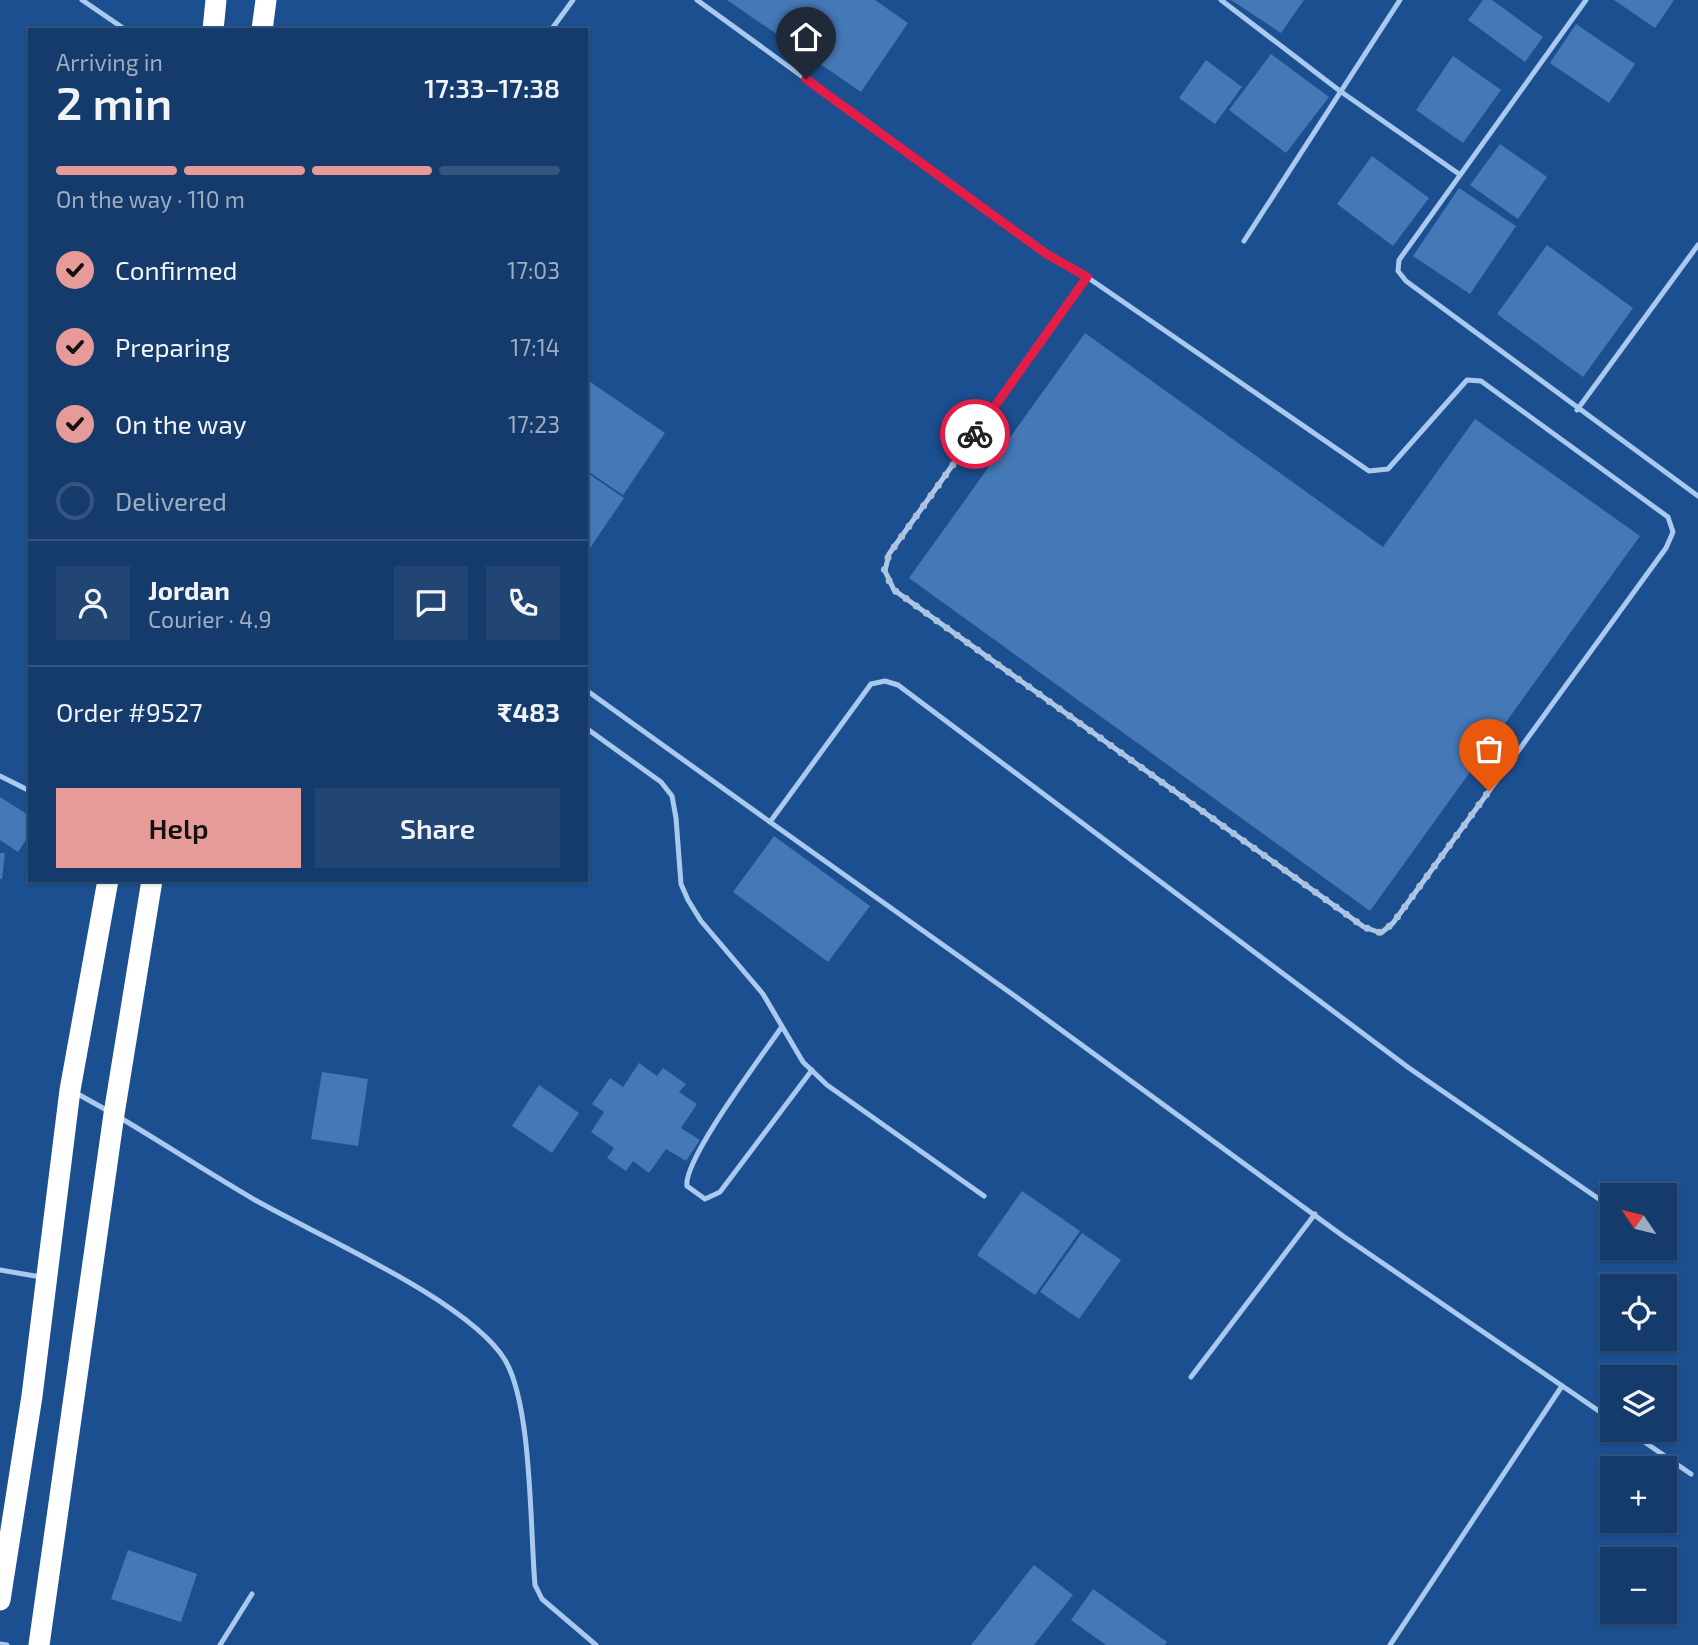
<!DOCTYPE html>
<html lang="en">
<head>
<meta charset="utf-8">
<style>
  body { margin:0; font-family:"Exo 2",sans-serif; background:#214673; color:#f1f3f6; height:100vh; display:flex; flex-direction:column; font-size:26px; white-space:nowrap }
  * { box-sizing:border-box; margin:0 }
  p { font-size:23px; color:#9dadc1 }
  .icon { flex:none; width:38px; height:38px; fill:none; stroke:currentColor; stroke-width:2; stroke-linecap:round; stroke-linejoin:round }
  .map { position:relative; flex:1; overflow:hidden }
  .drawer { position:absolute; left:28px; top:28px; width:560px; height:854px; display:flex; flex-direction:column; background:#143b6b; border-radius:0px; box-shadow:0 2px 5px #0004,0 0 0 2px #33557e }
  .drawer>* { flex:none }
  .needle { width:46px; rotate:305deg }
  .buttons { position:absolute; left:1600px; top:1183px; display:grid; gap:14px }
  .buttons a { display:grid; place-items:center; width:77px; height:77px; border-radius:0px; background:#143b6b; box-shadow:0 2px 5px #0004,0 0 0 2px #33557e; font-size:35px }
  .pin { position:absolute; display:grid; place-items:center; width:60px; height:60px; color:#fff; margin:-72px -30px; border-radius:50% 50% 50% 0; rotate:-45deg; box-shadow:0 0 7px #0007 }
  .pin .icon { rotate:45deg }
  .courier { position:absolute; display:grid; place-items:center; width:70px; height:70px; margin:-35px; border:5px solid #e11d48; border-radius:50%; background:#fff; color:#222; box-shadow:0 2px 9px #0007 }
  .head em { font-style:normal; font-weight:600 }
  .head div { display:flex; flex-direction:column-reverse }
  .head { display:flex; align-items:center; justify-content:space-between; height:119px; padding:0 28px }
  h1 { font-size:46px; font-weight:600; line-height:52px }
  .bar { display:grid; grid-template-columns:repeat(4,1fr); gap:10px 7px; align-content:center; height:84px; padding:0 28px }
  .bar i { height:9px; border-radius:5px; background:#33557e }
  .bar .current { background:#e69b98 }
  .bar p { grid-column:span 4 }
  .line { display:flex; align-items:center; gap:18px; padding:0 28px; border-top:2px solid #33557e }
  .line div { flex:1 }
  .round { display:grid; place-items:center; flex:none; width:74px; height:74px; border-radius:0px; background:#214673 }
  ol { padding:0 28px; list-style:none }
  li { display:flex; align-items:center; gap:21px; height:77px }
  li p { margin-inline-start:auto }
  li .icon { padding:7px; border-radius:50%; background:#e69b98; color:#111; stroke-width:4 }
  li:last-child { color:#9dadc1 }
  li i { width:38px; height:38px; border:4px solid #33557e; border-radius:50% }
  .cta { display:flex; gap:14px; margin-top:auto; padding:14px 28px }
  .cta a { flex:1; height:80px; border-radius:0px; background:#e69b98; color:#111; font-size:28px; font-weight:600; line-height:80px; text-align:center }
  .cta a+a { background:#214673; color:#f1f3f6 }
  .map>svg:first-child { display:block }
</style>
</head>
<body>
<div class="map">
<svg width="1698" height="1645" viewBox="0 0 1698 1645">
  <rect width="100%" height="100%" fill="#1b4f8f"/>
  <!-- building -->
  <g fill="#4478b7">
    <path d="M727,0H875L908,23L861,92Z"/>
    <path d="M1231,0H1304L1281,33Z"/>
    <path d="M1483,0H1492L1543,37L1525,62L1468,20Z"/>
    <path d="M1614,0H1674L1655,28Z"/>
    <path d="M1576,24L1635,64L1609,103L1550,63Z"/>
    <path d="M1271,54L1329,97L1286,153L1229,110Z"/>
    <path d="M1453,56L1501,90L1463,143L1416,110Z"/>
    <path d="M1206,60L1242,87L1215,124L1179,98Z"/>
    <path d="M1500,144L1547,177L1518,219L1470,185Z"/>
    <path d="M1372,156L1429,198L1393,246L1337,204Z"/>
    <path d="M1459,188L1516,226L1470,294L1413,256Z"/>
    <path d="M1547,245L1633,308L1583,377L1497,314Z"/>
    <path d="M1085,333L1383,547L1475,419L1640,536L1370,911L909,578Z"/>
    <path d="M586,379L665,433L623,495L586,470Z"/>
    <path d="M586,472L624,498L586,554Z"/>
    <path d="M0,797L30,816V834L18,852L0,840Z"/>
    <path d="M774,836L870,906L828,962L733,892Z"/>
    <path d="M0,853H5L2,879H0Z"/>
    <path d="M639,1063L657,1076L663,1068L686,1084L679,1092L697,1104L681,1128L700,1140L686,1161L666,1149L649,1173L633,1161L626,1171L607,1158L614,1148L591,1132L604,1112L592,1104L610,1078L623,1087Z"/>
    <path d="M322,1072L368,1079L358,1146L311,1139Z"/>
    <path d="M539,1085L579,1113L552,1153L512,1126Z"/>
    <path d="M1022,1191L1080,1231L1035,1295L977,1255Z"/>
    <path d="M1082,1233L1121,1260L1079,1319L1040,1292Z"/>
    <path d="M128,1550L197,1574L181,1622L111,1599Z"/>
    <path d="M1034,1565L1073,1595L1034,1645H971Z"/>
    <path d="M1093,1589L1167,1642L1165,1645H1106L1071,1620Z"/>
  </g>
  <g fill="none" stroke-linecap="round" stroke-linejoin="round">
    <!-- lane -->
    <g stroke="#a9c9ee" stroke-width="5">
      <path d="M82,0L126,30"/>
      <path d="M697,0L1045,253L1087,277L1369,471L1388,469L1467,380L1481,381L1668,517L1673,532L1666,548L1393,923L1381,933L1364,927L894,590L885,571L889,554L1087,277"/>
      <path d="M1221,0L1340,91L1459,174"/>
      <path d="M1586,0L1399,260L1398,271L1406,281L1698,496"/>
      <path d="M551,30L573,0"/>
      <path d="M1244,241L1400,0"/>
      <path d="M1577,410L1698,245"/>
      <path d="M586,690L770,822L871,684L885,681L898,685L1409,1068L1612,1208"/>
      <path d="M586,728L661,782L672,796L676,818L681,884L688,900L701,921L763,994L803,1062L827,1085L984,1196"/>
      <path d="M0,776L30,791"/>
      <path d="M770,822L1012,994L1343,1236L1612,1420"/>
      <path d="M781,1028C762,1056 683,1160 687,1186L705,1199L720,1192L812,1070"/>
      <path d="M76,1093L110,1112"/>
      <path d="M119,1117C164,1144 209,1173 255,1200C318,1236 469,1301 505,1360C532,1405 530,1528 535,1585L542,1599L596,1645"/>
      <path d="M1664,1246L1665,1247"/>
      <path d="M0,1270L41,1277"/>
      <path d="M1191,1377L1315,1214"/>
      <path d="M1627,1430L1691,1474"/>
      <path d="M0,1644L7,1645"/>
      <path d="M220,1645L252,1594"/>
      <path d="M1390,1645L1562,1386"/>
    </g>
    <!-- highway -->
    <g stroke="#fff" stroke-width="21">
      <path d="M213,30L216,0"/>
      <path d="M262,30L266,0"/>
      <path d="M0,1600L32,1396L70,1090L108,880"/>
      <path d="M39,1645L114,1114L152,880"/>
    </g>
  </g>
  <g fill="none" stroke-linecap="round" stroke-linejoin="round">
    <!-- done -->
    <path stroke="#afc1d8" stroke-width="7" stroke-dasharray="0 12.6" d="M975,434L889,554L884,571L894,590L1364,927L1381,933L1393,923L1489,791"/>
    <!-- route -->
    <path stroke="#e11d48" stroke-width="9" d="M806,79L1045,253L1087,277L975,434"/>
  </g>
</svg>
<div class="buttons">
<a><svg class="needle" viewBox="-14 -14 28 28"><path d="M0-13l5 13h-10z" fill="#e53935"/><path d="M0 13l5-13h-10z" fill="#9dadc1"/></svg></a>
<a><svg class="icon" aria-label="locate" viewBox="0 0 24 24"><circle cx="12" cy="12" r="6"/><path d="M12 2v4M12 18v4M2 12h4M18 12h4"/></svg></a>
<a><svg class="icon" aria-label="layers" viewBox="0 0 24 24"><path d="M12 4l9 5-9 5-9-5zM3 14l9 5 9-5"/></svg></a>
<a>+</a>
<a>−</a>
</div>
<div class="pin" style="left:1489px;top:791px;background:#ea580c"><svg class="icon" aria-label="bag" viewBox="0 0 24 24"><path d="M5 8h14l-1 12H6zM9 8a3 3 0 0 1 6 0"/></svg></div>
<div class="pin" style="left:806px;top:79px;background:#1f2937"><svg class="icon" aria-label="home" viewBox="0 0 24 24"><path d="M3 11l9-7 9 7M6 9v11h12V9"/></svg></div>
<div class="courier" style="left:975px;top:434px"><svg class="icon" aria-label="bike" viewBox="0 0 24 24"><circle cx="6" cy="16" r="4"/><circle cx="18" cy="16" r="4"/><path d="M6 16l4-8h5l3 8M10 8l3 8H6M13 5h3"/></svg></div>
<section class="drawer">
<div class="head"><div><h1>2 min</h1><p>Arriving in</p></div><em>17:33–17:38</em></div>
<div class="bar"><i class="current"></i><i class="current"></i><i class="current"></i><i></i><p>On the way · 110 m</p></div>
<ol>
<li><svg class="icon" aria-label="check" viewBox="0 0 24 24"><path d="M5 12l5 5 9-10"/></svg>Confirmed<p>17:03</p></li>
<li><svg class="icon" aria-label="check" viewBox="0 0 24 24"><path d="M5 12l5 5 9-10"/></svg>Preparing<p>17:14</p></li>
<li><svg class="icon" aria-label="check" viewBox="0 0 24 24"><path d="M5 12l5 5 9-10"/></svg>On the way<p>17:23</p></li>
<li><i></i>Delivered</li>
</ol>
<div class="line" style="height:126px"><a class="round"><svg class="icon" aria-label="person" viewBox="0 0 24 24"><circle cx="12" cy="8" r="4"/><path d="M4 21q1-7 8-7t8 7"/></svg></a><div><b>Jordan</b><p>Courier · 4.9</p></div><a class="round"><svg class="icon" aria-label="chat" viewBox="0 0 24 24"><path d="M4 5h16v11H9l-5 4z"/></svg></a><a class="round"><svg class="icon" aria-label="phone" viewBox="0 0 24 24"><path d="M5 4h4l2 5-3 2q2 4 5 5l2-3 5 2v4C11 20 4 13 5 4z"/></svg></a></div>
<div class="line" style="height:91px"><div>Order #9527</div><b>₹483</b></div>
<div class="cta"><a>Help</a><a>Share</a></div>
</section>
</div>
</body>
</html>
